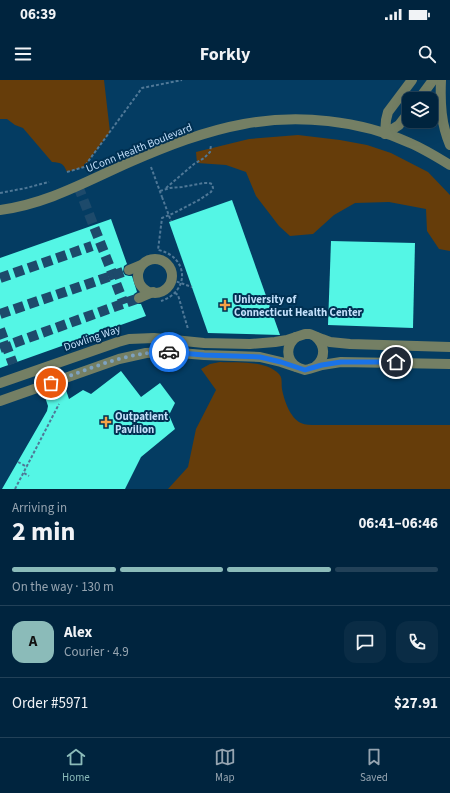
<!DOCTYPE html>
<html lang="en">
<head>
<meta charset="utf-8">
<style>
  body { margin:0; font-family:"Source Sans 3",sans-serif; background:#0a2c45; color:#f1f3f6; height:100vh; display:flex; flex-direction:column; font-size:15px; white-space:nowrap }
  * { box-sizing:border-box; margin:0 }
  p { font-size:13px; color:#95a4b0 }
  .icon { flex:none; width:22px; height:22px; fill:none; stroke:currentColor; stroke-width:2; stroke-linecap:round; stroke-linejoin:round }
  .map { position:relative; height:409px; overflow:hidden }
  .side { display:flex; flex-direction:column; background:#00243e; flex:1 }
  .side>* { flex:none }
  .buttons { position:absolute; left:402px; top:12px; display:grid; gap:8px }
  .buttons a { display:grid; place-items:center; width:36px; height:36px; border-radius:8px; background:#00243e; box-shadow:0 4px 16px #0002,0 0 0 1px #224158; font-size:20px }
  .pin { position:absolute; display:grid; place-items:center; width:34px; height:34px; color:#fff; margin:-17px; border:2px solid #fff; border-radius:50%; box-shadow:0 1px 4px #0007 }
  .courier { position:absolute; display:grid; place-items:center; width:40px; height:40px; margin:-20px; border:3px solid #1a73e8; border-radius:50%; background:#fff; color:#222; box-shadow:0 1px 5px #0007 }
  .overview em { font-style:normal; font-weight:700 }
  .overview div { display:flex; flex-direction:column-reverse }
  .overview { display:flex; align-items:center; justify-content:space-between; height:68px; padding:0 12px }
  h1 { font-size:26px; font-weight:700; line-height:30px }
  .bar { display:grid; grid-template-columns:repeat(4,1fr); gap:6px 4px; align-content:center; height:48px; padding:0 12px }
  .bar i { height:5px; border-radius:3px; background:#224158 }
  .bar .selected { background:#8bbbb9 }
  .bar p { grid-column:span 4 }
  .line { display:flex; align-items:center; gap:10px; padding:0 12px; border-top:1px solid #224158 }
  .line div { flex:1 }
  .round { display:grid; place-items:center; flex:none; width:42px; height:42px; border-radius:12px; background:#0a2c45 }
  .status { display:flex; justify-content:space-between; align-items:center; height:28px; padding:0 20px; background:#00243e; direction:ltr }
  .status svg { height:11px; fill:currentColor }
  header { display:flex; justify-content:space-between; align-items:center; height:52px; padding:0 12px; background:#00243e; font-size:18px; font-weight:700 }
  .dock { display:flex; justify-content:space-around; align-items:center; height:56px; border-top:1px solid #224158; background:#00243e; font-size:11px; color:#95a4b0 }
  .dock a { display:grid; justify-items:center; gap:2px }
  .dock .selected { color:#8bbbb9 }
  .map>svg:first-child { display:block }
</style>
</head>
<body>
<div class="status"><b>06:39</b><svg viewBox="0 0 49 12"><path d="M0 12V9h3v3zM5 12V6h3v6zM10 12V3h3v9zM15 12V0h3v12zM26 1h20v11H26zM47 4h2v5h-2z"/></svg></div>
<header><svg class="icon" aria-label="menu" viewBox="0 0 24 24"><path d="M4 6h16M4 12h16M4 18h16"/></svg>Forkly<svg class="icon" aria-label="search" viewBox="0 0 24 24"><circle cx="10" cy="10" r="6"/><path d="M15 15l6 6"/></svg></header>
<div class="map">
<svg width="450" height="409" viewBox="0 0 450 409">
  <rect width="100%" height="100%" fill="#003052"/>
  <!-- built -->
  <path fill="#043c62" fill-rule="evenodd" d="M0,0H450V409H0ZM409,19H431V41H409Z"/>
  <!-- green -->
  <g fill="#663d0a">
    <path d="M0,0H104L110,52L84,87L67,92C63,83 62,83 52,82L23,48L15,45L7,39H0Z"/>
    <path d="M298,55L340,60L367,65L391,73L428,92L450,115V171L439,169L427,151L426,129L389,122L355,123L334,135L313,154L290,156L279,146L256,116L246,92L226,85L197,83L196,72L249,59Z"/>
    <path d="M220,282C237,283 266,280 279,294C283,298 281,304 282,309C284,320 290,338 301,343C305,345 311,345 316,345H450V409H168L188,387L196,349L216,310L201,289L210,284Z"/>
  </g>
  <!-- building -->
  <g fill="#54f6e5">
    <path d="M232,120L280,255L208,253L169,142Z"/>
    <path d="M111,139L127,184L124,186L123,192L125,195L129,196H132L137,212L134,214L133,220L135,223L139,224H141L146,236L0,288V178Z"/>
    <path d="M331,161L415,163L413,248L328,245Z"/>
    <path d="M121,291L141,317L160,303L175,323L169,335L175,349L141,377L125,409H2L47,331L48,326L44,314L65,307L69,319L83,310L91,314Z"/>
  </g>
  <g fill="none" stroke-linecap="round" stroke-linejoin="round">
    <!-- minor-tunnel -->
    <g stroke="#1d4a6b" stroke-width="10" stroke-dasharray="10 5" stroke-linecap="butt">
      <path d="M78,106L113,195L124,224"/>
      <path d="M0,198L92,166"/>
      <path d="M0,234L129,190"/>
      <path d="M0,249L13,284"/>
      <path d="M0,268L139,218"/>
    </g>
    <!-- path -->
    <g stroke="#4f7897" stroke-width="2" stroke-dasharray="3 2" stroke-linecap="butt">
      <path d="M151,87L162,117"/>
      <path d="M67,92L84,87L142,8L182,0"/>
      <path d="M166,108L194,84L204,78L210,72L211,65"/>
      <path d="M160,111L170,108L182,107L204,103H209L212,104L213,108L211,112L199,120L174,133L162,138L158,170C188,176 191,211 161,221"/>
      <path d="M0,113L26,108L49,102"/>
      <path d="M172,200L192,207"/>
      <path d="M175,213L178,215L188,249"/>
      <path d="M395,296L396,300"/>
      <path d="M18,382L27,387"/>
      <path d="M24,393L29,396"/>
      <path d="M15,409L59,324"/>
    </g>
    <!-- minor -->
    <g stroke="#747f64" stroke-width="10">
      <path d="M441,0C440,23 441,44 450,65"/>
      <path d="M419,19L433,0"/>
      <path d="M409,32L399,45L385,54L386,40L388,32L412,0"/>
      <path d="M0,130C47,124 87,101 130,82C167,66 205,51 244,44C298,34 360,40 410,63C424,69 437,77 450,85"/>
      <circle cx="155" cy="196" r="17"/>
      <path d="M129,190L141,185"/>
      <path d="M139,218L153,212"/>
      <path d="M296,257C286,265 285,279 297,287"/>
      <path d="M316,286C326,278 325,265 316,257"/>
      <path d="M0,303L118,262L129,259L154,258L204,263L250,264L275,262L287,260L305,254H310L322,259L330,262L350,264L450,267"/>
      <path d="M0,321L119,279L146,273L168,272L204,275L260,277L281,282L305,290L309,289L322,285L341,282L450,284"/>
    </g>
    <!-- path-bridge -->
    <path stroke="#4f7897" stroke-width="2" stroke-dasharray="3 2" stroke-linecap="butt" d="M162,117L171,141"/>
  </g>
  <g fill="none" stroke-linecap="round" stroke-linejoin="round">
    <!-- done -->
    <path stroke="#7ea2bf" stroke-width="4" stroke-dasharray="0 7.2" d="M51,303C89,289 128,271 169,272"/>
    <!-- route -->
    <path stroke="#1a73e8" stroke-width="5" d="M169,272L204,275L260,277L281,282L305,290L308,289L322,285L341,282H396"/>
  </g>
  <!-- markers -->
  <g fill="#f5a246" stroke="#003052" stroke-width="1.5">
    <path d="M223 219h4v4h4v4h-4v4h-4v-4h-4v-4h4z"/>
    <path d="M104 336h4v4h4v4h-4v4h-4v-4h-4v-4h4z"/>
  </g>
  <g text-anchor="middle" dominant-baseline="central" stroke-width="4" stroke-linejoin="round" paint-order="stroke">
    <!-- street labels -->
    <g font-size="11" fill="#c2dffa" stroke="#003052">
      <text transform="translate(139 68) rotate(-22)">UConn Health Boulevard</text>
      <text transform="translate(92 258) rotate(-19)">Dowling Way</text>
    </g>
    <!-- poi labels -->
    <g font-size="11" font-weight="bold" fill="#c2dffa" stroke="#003052" text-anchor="start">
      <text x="234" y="219">University of<tspan x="234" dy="13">Connecticut Health Center</tspan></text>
      <text x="115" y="336">Outpatient<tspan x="115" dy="13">Pavilion</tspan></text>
    </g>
  </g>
</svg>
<div class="buttons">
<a><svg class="icon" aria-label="layers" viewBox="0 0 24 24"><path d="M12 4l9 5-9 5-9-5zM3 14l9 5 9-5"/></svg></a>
</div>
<div class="pin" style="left:51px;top:303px;background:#ea580c"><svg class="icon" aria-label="bag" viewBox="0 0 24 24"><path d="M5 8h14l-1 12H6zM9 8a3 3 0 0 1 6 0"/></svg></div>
<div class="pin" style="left:396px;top:282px;background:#1f2937"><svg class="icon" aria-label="home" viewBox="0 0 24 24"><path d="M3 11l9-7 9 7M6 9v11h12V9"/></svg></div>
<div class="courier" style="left:169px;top:272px"><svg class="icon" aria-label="car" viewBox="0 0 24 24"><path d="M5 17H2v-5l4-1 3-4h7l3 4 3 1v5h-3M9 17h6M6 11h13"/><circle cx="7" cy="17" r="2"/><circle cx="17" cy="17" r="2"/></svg></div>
</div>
<section class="side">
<div class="overview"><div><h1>2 min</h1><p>Arriving in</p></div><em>06:41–06:46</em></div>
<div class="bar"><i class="selected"></i><i class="selected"></i><i class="selected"></i><i></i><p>On the way · 130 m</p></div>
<div class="line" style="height:72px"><b class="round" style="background:#8bbbb9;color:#111">A</b><div><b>Alex</b><p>Courier · 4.9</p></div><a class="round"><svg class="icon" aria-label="chat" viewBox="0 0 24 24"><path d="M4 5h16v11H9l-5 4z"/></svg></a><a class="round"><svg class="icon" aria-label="phone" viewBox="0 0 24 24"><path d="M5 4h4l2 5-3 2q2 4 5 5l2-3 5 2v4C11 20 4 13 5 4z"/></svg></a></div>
<div class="line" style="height:52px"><div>Order #5971</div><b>$27.91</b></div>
</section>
<nav class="dock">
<a class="selected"><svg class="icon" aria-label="home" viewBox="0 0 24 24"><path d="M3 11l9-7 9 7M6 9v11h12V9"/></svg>Home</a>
<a><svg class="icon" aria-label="map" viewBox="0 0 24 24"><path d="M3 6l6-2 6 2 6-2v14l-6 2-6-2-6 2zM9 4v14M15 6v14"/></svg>Map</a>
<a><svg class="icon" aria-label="saved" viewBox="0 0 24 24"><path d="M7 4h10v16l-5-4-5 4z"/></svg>Saved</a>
</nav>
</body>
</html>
